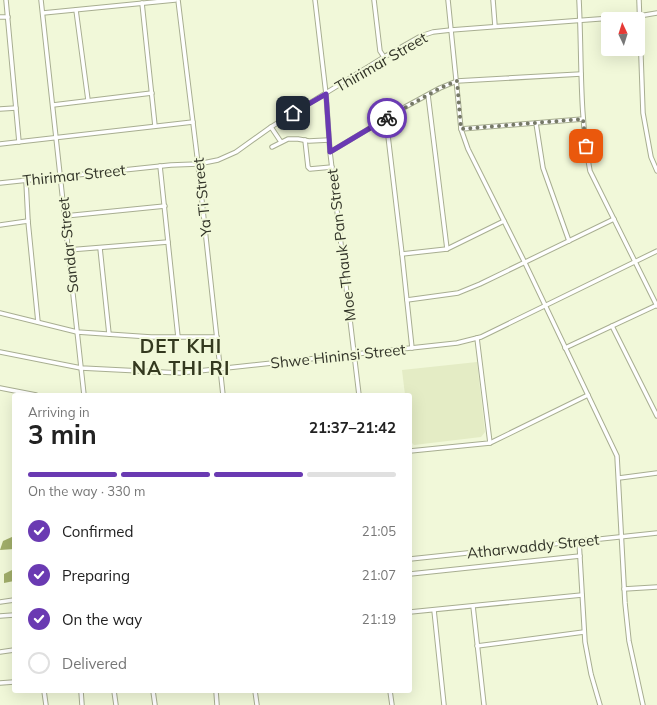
<!DOCTYPE html>
<html lang="en">
<head>
<meta charset="utf-8">
<style>
  body { margin:0; font-family:Mulish,sans-serif; background:#f2f2f2; color:#222; height:100vh; display:flex; flex-direction:column; font-size:15px; white-space:nowrap }
  * { box-sizing:border-box; margin:0 }
  p { font-size:13px; color:#767676 }
  .icon { flex:none; width:22px; height:22px; fill:none; stroke:currentColor; stroke-width:2; stroke-linecap:round; stroke-linejoin:round }
  .map { position:relative; flex:1; overflow:hidden }
  .side { position:absolute; left:12px; top:393px; width:400px; height:300px; display:flex; flex-direction:column; background:#fff; border-radius:4px; box-shadow:0 4px 16px #0002 }
  .side>* { flex:none }
  .needle { width:26px; rotate:356deg }
  .tools { position:absolute; left:601px; top:12px; display:grid; gap:8px }
  .tools a { display:grid; place-items:center; width:44px; height:44px; border-radius:4px; background:#fff; box-shadow:0 4px 16px #0002; font-size:20px }
  .pin { position:absolute; display:grid; place-items:center; width:34px; height:34px; color:#fff; margin:-17px; border-radius:8px; box-shadow:0 2px 6px #0006 }
  .courier { position:absolute; display:grid; place-items:center; width:40px; height:40px; margin:-20px; border:3px solid #6a3ab2; border-radius:50%; background:#fff; color:#222; box-shadow:0 1px 5px #0007 }
  .headline em { font-style:normal; font-weight:700 }
  .headline div { display:flex; flex-direction:column-reverse }
  .headline { display:flex; align-items:center; justify-content:space-between; height:68px; padding:0 16px }
  h1 { font-size:26px; font-weight:700; line-height:30px }
  .bar { display:grid; grid-template-columns:repeat(4,1fr); gap:6px 4px; align-content:center; height:48px; padding:0 16px }
  .bar i { height:5px; border-radius:3px; background:#e0e0e0 }
  .bar .on { background:#6a3ab2 }
  .bar p { grid-column:span 4 }
  ol { padding:0 16px; list-style:none }
  li { display:flex; align-items:center; gap:12px; height:44px }
  li p { margin-inline-start:auto }
  li .icon { padding:4px; border-radius:50%; background:#6a3ab2; color:#fff; stroke-width:4 }
  li:last-child { color:#767676 }
  li i { width:22px; height:22px; border:2px solid #e0e0e0; border-radius:50% }
  .map>svg:first-child { display:block }
</style>
</head>
<body>
<div class="map">
<svg width="657" height="705" viewBox="0 0 657 705">
  <rect width="100%" height="100%" fill="#f1f8d9"/>
  <!-- built -->
  <path fill="#e4ecc5" d="M477,362L485,432L481,437L414,445L410,441V395H405L402,370Z"/>
  <!-- water -->
  <g fill="#a1ae6a">
    <path d="M14,536V549L0,550L3,541Z"/>
    <path d="M12,558H14V581L4,583V574L12,570Z"/>
  </g>
  <g fill="none" stroke-linecap="round" stroke-linejoin="round">
    <!-- minor casing -->
    <g stroke="#a8ae91" stroke-width="5.5">
      <g id="minor">
        <path d="M6,0L19,142"/>
        <path d="M41,0L84,395"/>
        <path d="M178,0L198,164L223,395"/>
        <path d="M315,0L326,94L330,152L359,395"/>
        <path d="M374,0L380,51L384,57"/>
        <path d="M448,0L461,129L468,149L525,263L617,456L625,603L629,641L643,705"/>
        <path d="M493,0L495,26"/>
        <path d="M579,0C582,57 579,114 590,171L657,306"/>
        <path d="M639,0L643,113L651,157L657,171"/>
        <path d="M142,3L155,126"/>
        <path d="M76,10L88,100"/>
        <path d="M43,13L175,0"/>
        <path d="M0,17H8"/>
        <path d="M428,95L447,249"/>
        <path d="M53,105L152,93"/>
        <path d="M0,109L16,108"/>
        <path d="M386,119L402,254L447,249L504,221"/>
        <path d="M536,123L543,168L569,241"/>
        <path d="M271,127L281,142"/>
        <path d="M461,129L583,119"/>
        <path d="M305,140L308,167L310,169L332,167"/>
        <path d="M0,144L193,122"/>
        <path d="M272,147L288,139H298L309,141L329,140"/>
        <path d="M330,152L405,107L440,88L457,81L581,74"/>
        <path d="M160,166L178,337"/>
        <path d="M26,181L28,221L38,322"/>
        <path d="M0,183L171,165L198,164L218,160L236,152L271,127L384,57L421,36L433,32L451,30L639,16L657,13"/>
        <path d="M65,216L165,206"/>
        <path d="M0,225L28,221"/>
        <path d="M100,248L109,334"/>
        <path d="M68,250L168,242"/>
        <path d="M402,254L412,348"/>
        <path d="M407,300L458,293L480,284L614,219"/>
        <path d="M0,313L77,332L151,337H217"/>
        <path d="M612,326L657,416"/>
        <path d="M565,348L657,305"/>
        <path d="M0,352L81,368L180,373L457,343L481,337L657,251"/>
        <path d="M0,388L36,395"/>
        <path d="M490,443L588,395"/>
        <path d="M410,451L490,443L477,338"/>
        <path d="M619,478L657,473"/>
        <path d="M579,541L585,642L591,674L600,705"/>
        <path d="M410,559L657,533"/>
        <path d="M410,574L580,556"/>
        <path d="M624,589L657,587"/>
        <path d="M0,602L14,600"/>
        <path d="M473,606L484,705"/>
        <path d="M434,610L444,705"/>
        <path d="M410,612L582,595"/>
        <path d="M0,616L14,615"/>
        <path d="M477,646L584,632"/>
        <path d="M0,652L14,650"/>
        <path d="M0,683L14,682"/>
        <path d="M44,691L46,705"/>
        <path d="M81,691L82,705"/>
        <path d="M114,691L116,705"/>
        <path d="M153,691L155,705"/>
        <path d="M216,691L217,705"/>
        <path d="M255,691L257,705"/>
        <path d="M390,691L392,705"/>
      </g>
    </g>
    <!-- minor -->
    <use href="#minor" stroke="#fff" stroke-width="3.5"/>
  </g>
  <g fill="none" stroke-linecap="round" stroke-linejoin="round">
    <!-- done -->
    <path stroke="#767967" stroke-width="4" stroke-dasharray="0 7.2" d="M387,118L440,88L457,81L461,129L583,119L586,146"/>
    <!-- route -->
    <path stroke="#6a3ab2" stroke-width="5" d="M293,113L326,94L330,152L387,118"/>
  </g>
  <g text-anchor="middle" dominant-baseline="central" stroke-width="4" stroke-linejoin="round" paint-order="stroke">
    <!-- street labels -->
    <g font-size="15" fill="#333529" stroke="#f1f8d9">
      <text transform="translate(381 62) rotate(-30)">Thirimar Street</text>
      <text transform="translate(74 175) rotate(-6)">Thirimar Street</text>
      <text transform="translate(202 197) rotate(-96)">Ya Ti Street</text>
      <text transform="translate(68 245) rotate(-96)">Sandar Street</text>
      <text transform="translate(341 245) rotate(-97)">Moe Thauk Pan Street</text>
      <text transform="translate(338 356) rotate(-6)">Shwe Hininsi Street</text>
      <text transform="translate(533 546) rotate(-6)">Atharwaddy Street</text>
    </g>
    <!-- district labels -->
    <g font-size="19" font-weight="bold" letter-spacing="1" fill="#34391f" stroke="#f1f8d9">
      <text x="181" y="346">DET KHI<tspan x="181" dy="22">NA THI RI</tspan></text>
    </g>
  </g>
</svg>
<div class="tools">
<a><svg class="needle" viewBox="-14 -14 28 28"><path d="M0-13l5 13h-10z" fill="#e53935"/><path d="M0 13l5-13h-10z" fill="#767676"/></svg></a>
</div>
<div class="pin" style="left:586px;top:146px;background:#ea580c"><svg class="icon" aria-label="bag" viewBox="0 0 24 24"><path d="M5 8h14l-1 12H6zM9 8a3 3 0 0 1 6 0"/></svg></div>
<div class="pin" style="left:293px;top:113px;background:#1f2937"><svg class="icon" aria-label="home" viewBox="0 0 24 24"><path d="M3 11l9-7 9 7M6 9v11h12V9"/></svg></div>
<div class="courier" style="left:387px;top:118px"><svg class="icon" aria-label="bike" viewBox="0 0 24 24"><circle cx="6" cy="16" r="4"/><circle cx="18" cy="16" r="4"/><path d="M6 16l4-8h5l3 8M10 8l3 8H6M13 5h3"/></svg></div>
<section class="side">
<div class="headline"><div><h1>3 min</h1><p>Arriving in</p></div><em>21:37–21:42</em></div>
<div class="bar"><i class="on"></i><i class="on"></i><i class="on"></i><i></i><p>On the way · 330 m</p></div>
<ol>
<li><svg class="icon" aria-label="check" viewBox="0 0 24 24"><path d="M5 12l5 5 9-10"/></svg>Confirmed<p>21:05</p></li>
<li><svg class="icon" aria-label="check" viewBox="0 0 24 24"><path d="M5 12l5 5 9-10"/></svg>Preparing<p>21:07</p></li>
<li><svg class="icon" aria-label="check" viewBox="0 0 24 24"><path d="M5 12l5 5 9-10"/></svg>On the way<p>21:19</p></li>
<li><i></i>Delivered</li>
</ol>
</section>
</div>
</body>
</html>
